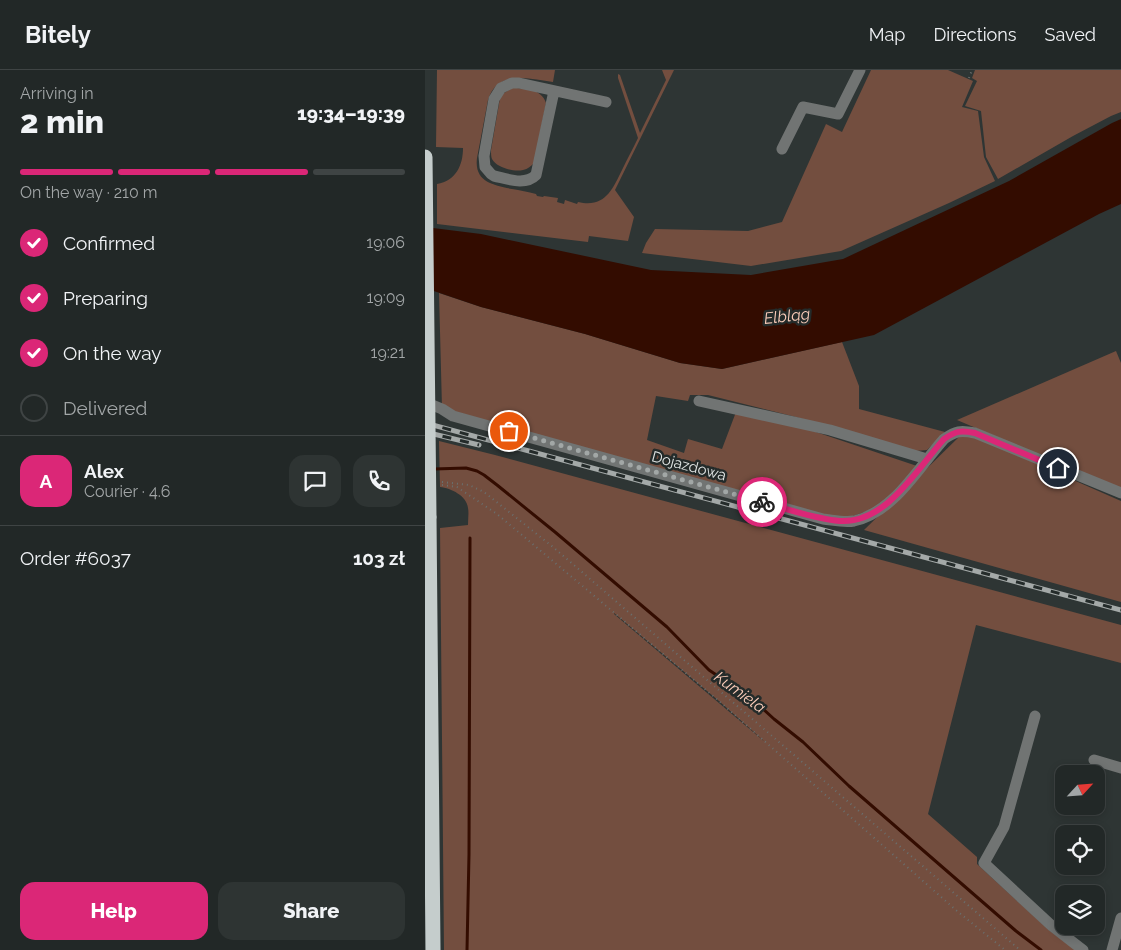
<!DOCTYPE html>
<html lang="en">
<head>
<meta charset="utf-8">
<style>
  body { margin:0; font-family:Raleway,sans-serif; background:#2e3433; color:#f1f3f6; height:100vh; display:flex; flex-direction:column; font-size:19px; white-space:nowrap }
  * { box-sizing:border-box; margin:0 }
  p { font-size:16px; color:#a2a6a7 }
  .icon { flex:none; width:28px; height:28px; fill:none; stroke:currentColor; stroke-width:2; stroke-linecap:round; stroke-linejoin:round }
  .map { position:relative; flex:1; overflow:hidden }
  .side { display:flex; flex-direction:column; background:#222827; width:425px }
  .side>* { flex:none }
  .needle { width:32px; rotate:64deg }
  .fabs { position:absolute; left:630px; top:695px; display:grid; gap:10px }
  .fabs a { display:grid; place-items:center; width:50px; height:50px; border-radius:10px; background:#222827; box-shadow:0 2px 8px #0003,0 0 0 1px #3f4444; font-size:25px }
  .pin { position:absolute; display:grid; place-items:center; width:42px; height:42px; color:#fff; margin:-21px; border:2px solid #fff; border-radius:50%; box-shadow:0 1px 5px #0007 }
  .courier { position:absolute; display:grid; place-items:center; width:50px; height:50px; margin:-25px; border:4px solid #db2777; border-radius:50%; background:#fff; color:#222; box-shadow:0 1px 6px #0007 }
  .summary em { font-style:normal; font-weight:800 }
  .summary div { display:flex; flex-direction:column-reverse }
  .summary { display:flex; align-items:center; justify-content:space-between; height:85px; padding:0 20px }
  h1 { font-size:32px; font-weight:800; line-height:38px }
  .bar { display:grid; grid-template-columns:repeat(4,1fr); gap:8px 5px; align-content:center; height:60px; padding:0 20px }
  .bar i { height:6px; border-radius:4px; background:#3f4444 }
  .bar .selected { background:#db2777 }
  .bar p { grid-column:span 4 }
  .line { display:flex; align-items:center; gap:12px; padding:0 20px; border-top:1px solid #3f4444 }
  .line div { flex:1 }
  .round { display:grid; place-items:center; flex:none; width:52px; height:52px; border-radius:15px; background:#2e3433 }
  ol { padding:0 20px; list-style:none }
  li { display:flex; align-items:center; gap:15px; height:55px }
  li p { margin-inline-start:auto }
  li .icon { padding:5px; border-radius:50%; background:#db2777; color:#fff; stroke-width:4 }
  li:last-child { color:#a2a6a7 }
  li i { width:28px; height:28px; border:2px solid #3f4444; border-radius:50% }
  .button { display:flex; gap:10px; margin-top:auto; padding:10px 20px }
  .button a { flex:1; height:58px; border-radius:15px; background:#db2777; color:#fff; font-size:20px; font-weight:800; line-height:58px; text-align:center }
  .button a+a { background:#2e3433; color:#f1f3f6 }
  header { display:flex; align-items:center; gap:30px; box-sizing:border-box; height:70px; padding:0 25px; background:#222827; border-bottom:1px solid #3f4444 }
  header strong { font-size:24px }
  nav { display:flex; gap:28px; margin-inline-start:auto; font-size:18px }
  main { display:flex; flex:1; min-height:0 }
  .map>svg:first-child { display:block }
</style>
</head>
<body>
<header>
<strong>Bitely</strong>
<nav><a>Map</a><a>Directions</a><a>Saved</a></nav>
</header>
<main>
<section class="side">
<div class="summary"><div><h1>2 min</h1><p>Arriving in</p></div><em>19:34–19:39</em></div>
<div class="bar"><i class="selected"></i><i class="selected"></i><i class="selected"></i><i></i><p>On the way · 210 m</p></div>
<ol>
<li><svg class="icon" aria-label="check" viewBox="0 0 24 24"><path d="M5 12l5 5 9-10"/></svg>Confirmed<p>19:06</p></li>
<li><svg class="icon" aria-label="check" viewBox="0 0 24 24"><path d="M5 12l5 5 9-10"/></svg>Preparing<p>19:09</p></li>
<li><svg class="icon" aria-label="check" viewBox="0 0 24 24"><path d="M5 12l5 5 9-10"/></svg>On the way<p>19:21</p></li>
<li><i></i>Delivered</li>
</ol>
<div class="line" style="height:90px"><b class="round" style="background:#db2777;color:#fff">A</b><div><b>Alex</b><p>Courier · 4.6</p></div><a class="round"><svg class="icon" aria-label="chat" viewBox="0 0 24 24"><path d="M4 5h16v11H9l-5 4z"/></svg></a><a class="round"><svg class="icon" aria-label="phone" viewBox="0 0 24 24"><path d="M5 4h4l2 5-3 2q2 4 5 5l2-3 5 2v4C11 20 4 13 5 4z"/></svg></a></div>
<div class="line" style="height:65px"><div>Order #6037</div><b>103 zł</b></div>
<div class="button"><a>Help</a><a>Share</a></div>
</section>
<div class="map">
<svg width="696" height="880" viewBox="0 0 696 880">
  <rect width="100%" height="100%" fill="#2e3534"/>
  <!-- green -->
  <g fill="#734e3f" fill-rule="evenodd">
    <path d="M12,0H130L128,12C103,8 72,0 63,30L52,88C49,112 68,115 87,119C95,120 103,122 111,124L112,126L118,127L119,126L133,128L132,132L139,134L140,130L152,134L153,132C179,138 187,121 197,100C202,89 208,79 213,68L193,8V4L195,5L215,63L241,10L237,0H249L190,120L209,147L203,171L164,166L163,172L12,154V114C31,111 38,95 38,78L11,77Z"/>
    <path d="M446,0H523L548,11L537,37L553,41L559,87L570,111L524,133L416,181L326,196L217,183L221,173L230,159L323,161L357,152L401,54L417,62Z"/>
    <path d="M550,0H696V42L686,46L648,66L573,109L561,87L556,41L540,36L552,11L547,8Z"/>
    <path d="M87,18C99,18 117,19 121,33L109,93C106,96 103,99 98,100C89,102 72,98 67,89C66,87 66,83 66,80L75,28L79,23Z"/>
    <path d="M14,223L56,237L160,264L255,293L297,299L417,272L434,316V339L520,362L502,380L490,381L367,346L283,325H265L263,331L231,326L222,370L259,383L263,369L297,379L311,342L382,359L492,396L454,437L419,449L400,447L17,338Z"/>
    <path d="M691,281L696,293V420L532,350Z"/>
    <path d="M539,362L696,431V532L439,460Z"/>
    <path d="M14,371L70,385L696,555V593L551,555L503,744L552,787V794L625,861L651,880H19L15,458L43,455C43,449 44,443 43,438C42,426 26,418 15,417ZM189,543L294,631L340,672L189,544Z"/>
  </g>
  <!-- water -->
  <path fill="#330c00" d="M696,49V134L674,144L449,265L297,299L255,293L160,264L56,237L0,218V157L56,164L226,200L326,205L418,189L584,111L687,53Z"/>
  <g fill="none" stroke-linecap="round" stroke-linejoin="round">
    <!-- stream -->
    <g stroke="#330c00" stroke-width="3">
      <path d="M9,399L41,398L52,401L59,405L72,415L130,462L242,557L284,600L327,629L349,649L378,672L424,716L591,861L616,880"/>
      <path d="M42,880L44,784L45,468"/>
    </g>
    <!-- path -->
    <g stroke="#6a706f" stroke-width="2" stroke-dasharray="1 4" stroke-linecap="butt">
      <path d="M544,8L547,0"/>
      <path d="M17,412L44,415L59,422L128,477L595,880"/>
      <path d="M17,415L32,417L72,444L294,631L532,841L580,880"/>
    </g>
    <!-- minor -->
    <g stroke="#717473" stroke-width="11">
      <path d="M129,21L111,105C100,116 83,109 69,106L66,104L60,97L59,86L69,29L76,18L87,13H94L181,32"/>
      <path d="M357,79L378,37L413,44L435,0"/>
      <path d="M274,331L405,360L502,389"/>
      <path d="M0,332L17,339L28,346L398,449C408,450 419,453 429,451C469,442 493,398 519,369C531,361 535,360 550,363L696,423"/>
      <path d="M610,646L579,757L559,793L627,856L658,880"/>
      <path d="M669,690L696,698"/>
      <path d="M687,880L696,848"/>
    </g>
    <!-- highway -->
    <path stroke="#c5cdcc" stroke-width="15" d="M4,447L8,880"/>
    <!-- rail casing -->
    <g stroke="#a4a9a8" stroke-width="5">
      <g id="rail">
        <path d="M0,353L696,540"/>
        <path d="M0,362L54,375"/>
      </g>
    </g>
    <!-- rail -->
    <use href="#rail" stroke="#242b2a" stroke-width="3" stroke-dasharray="9" stroke-linecap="butt"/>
    <!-- highway-bridge -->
    <path stroke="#c5cdcc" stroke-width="15" d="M0,87L4,447"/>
  </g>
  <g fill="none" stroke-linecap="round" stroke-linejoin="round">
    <!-- done -->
    <path stroke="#a2a7a6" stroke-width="5" stroke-dasharray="0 9" d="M84,361L337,432"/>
    <!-- route -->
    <path stroke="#db2777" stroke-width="6" d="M337,432C362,439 390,449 415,451C461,454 492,399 519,369C531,361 535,360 550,363L633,398"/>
  </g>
  <g text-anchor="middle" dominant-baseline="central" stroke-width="5" stroke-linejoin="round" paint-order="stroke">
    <!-- street labels -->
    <g font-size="15" fill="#e1e5e4" stroke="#242b2a">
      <text transform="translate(264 396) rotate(15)">Dojazdowa</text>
    </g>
    <!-- water labels -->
    <g font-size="16" font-style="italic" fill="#fccdba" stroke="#242b2a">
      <text transform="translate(362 246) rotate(-6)">Elbląg</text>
      <text transform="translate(315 622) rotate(36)">Kumiela</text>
    </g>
  </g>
</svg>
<div class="fabs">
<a><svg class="needle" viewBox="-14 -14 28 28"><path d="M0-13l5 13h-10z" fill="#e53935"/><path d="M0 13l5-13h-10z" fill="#a2a6a7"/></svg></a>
<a><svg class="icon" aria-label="locate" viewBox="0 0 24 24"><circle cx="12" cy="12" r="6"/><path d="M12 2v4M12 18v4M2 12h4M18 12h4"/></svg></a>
<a><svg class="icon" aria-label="layers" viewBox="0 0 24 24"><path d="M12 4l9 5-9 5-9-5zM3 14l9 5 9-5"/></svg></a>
</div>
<div class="pin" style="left:84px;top:361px;background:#ea580c"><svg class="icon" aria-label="bag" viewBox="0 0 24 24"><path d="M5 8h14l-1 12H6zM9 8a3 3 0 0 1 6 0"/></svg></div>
<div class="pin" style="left:633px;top:398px;background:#1f2937"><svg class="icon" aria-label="home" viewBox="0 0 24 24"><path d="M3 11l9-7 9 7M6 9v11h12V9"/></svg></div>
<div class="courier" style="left:337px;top:432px"><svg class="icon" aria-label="bike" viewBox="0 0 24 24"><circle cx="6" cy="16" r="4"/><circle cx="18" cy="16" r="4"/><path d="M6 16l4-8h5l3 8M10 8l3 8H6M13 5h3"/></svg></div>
</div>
</main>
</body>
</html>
